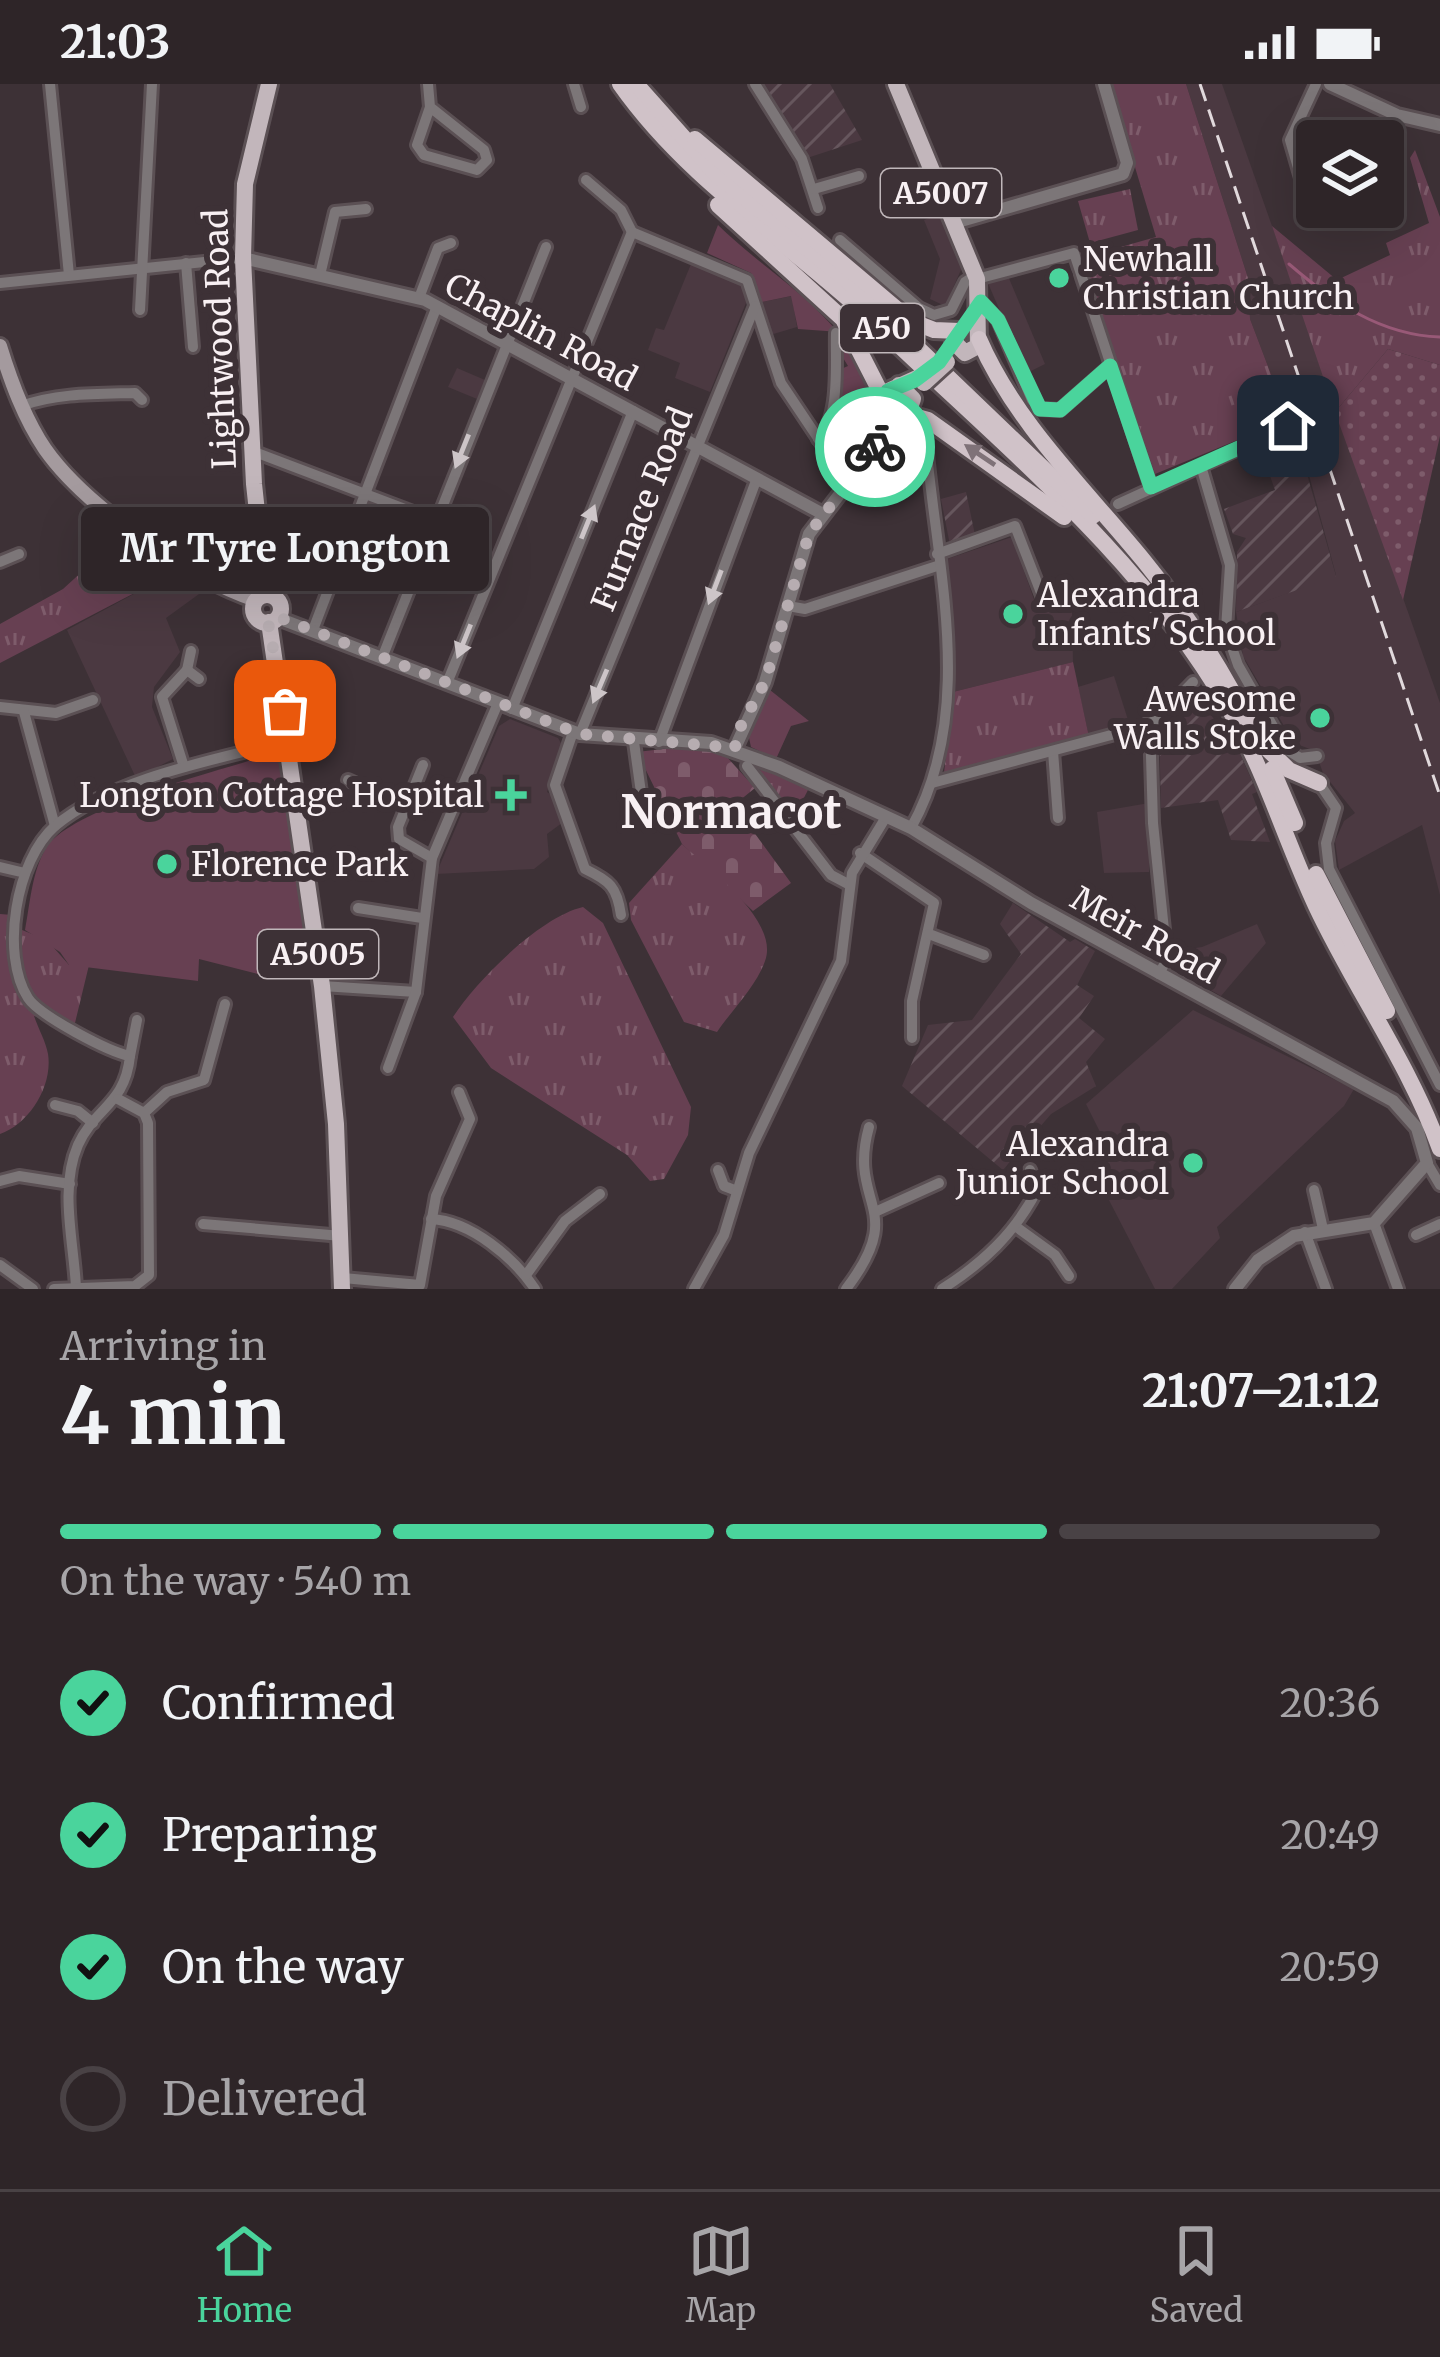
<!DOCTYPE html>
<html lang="en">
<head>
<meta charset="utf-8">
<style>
  body { margin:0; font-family:Merriweather,serif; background:#362d30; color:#f1f3f6; height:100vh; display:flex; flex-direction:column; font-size:45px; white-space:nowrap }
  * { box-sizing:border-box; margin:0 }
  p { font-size:39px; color:#a7a5a8 }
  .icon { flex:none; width:66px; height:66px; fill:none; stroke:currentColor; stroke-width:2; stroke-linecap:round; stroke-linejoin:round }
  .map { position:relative; height:1205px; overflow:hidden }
  .sheet { display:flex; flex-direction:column; background:#2e2528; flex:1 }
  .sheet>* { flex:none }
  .tools { position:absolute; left:1296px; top:36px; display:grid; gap:24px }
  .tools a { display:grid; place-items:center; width:108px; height:108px; border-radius:12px; background:#2e2528; box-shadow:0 12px 48px #0002,0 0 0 3px #494245; font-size:60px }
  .pin { position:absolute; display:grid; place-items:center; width:102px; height:102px; color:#fff; margin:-51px; border-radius:24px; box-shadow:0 6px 18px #0006 }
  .courier { position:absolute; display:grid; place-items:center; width:120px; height:120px; margin:-60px; border:9px solid #4ad49c; border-radius:50%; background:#fff; color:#222; box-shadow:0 3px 15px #0007 }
  .bubble { position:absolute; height:84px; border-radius:12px; background:#2e2528; box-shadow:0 12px 48px #0002,0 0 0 3px #494245; font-size:39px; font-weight:700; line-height:84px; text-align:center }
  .headline em { font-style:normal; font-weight:700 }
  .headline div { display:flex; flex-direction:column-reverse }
  .headline { display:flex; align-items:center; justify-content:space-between; height:204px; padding:0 60px }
  h1 { font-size:78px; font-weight:700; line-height:90px }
  .bar { display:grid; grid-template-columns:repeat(4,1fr); gap:18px 12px; align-content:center; height:144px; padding:0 60px }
  .bar i { height:15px; border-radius:9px; background:#494245 }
  .bar .selected { background:#4ad49c }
  .bar p { grid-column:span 4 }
  ol { padding:0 60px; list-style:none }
  li { display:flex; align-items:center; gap:36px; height:132px }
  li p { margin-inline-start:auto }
  li .icon { padding:12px; border-radius:50%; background:#4ad49c; color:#111; stroke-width:4 }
  li:last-child { color:#a7a5a8 }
  li i { width:66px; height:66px; border:6px solid #494245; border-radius:50% }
  .status { display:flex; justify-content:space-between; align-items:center; height:84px; padding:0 60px; background:#2e2528; direction:ltr }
  .status svg { height:33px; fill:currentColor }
  .menu { display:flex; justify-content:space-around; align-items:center; height:168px; border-top:3px solid #494245; background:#2e2528; font-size:33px; color:#a7a5a8 }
  .menu a { display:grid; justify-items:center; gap:6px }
  .menu .selected { color:#4ad49c }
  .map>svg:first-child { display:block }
</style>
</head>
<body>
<div class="status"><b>21:03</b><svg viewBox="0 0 49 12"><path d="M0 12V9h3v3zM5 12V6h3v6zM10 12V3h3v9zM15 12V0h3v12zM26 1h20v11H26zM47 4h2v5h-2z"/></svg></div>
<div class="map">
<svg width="1440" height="1205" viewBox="0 0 1440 1205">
  <defs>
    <pattern id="industrial-furrows" width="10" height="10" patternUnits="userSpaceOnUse" patternTransform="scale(3)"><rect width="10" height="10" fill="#4b3941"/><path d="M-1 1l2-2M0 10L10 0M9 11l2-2" fill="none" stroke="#66565d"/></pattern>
    <pattern id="cemetery-stones" width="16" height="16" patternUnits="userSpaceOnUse" patternTransform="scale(3)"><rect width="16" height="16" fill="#674052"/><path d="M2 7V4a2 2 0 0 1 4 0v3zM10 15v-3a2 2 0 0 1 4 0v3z" fill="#7e5c6b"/></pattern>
    <pattern id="park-tufts" width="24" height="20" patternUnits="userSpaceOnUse" patternTransform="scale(3)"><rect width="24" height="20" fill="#674052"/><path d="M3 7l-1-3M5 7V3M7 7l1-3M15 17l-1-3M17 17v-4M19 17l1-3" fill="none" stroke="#7e5c6b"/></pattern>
    <pattern id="garden-dots" width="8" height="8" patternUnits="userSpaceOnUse" patternTransform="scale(3)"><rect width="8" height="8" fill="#674052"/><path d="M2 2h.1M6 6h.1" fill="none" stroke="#7e5c6b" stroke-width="1.8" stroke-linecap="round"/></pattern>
  </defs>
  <rect width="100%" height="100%" fill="#3d3136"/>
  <!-- built -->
  <g fill="#4b3941">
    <path d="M1186,0H1222L1440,619V811L1422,741L1339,786L1335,757L1344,737L1355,729L1323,689L1315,667L1294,659L1243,572L1236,528L1336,491L1296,343L1286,330L1250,235L1248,194Z"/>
    <path d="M942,129L964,179L945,222L930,215L940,175L924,136Z"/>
    <path d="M691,180L743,202L748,214L710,308L675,294L680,279L648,266L656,244L664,246Z"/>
    <path d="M1008,192L1045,280L1027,289L987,197Z"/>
    <path d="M792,212L797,243L770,251L762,218Z"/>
    <path d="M457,284L485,296L477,315L448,303Z"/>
    <path d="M1012,453L1036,521L1072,528L1073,578L953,608V533L944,476Z"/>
    <path d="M169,491L199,510L166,534L180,568L154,603L152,623L173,675L136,694L67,546Z"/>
    <path d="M1114,592L1129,639L1089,653L1078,603Z"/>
    <path d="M510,635L558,654L564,664L547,708L557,714L566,736L547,750L549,773L534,785L436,790L499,642Z"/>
    <path d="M1149,719V788L1104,789L1097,728Z"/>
    <path d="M1257,840L1266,859L1221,912L1181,889L1176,867L1202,863Z"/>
    <path d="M1193,926L1354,1005L1344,1022L1217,1143L1220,1154L1172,1205H1155L1097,1093L1108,1064L1086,1020Z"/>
  </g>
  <!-- industrial -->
  <g fill="url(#industrial-furrows)">
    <path d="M760,0H830L862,56L810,73Z"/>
    <path d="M1295,348L1336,492L1236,528L1237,468L1246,454L1233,450L1224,425L1275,406L1260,363Z"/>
    <path d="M966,408L975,451L950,461L941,415Z"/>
    <path d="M1193,607L1240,670L1257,708L1252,710L1270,758L1231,756L1218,716L1161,724L1159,641Z"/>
    <path d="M1013,819L1070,858L1075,855L1095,867L1077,901L1094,912L1079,934L1105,955L1086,978L1096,1002L1051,1030L1003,1086L902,1002L928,941L972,936L1021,870L1000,840Z"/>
  </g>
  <!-- grass -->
  <g fill="#674052">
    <path d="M718,141C775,197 856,235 872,319H837L841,285L848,282L840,269V248L798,245L791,212L762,218L751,189L707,169Z"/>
    <path d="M838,324H873L869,358L853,341L833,342Z"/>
    <path d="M770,606L809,637L791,642L776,675L751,663L747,645Z"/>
    <path d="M281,668L309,891L277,895L199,875L198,897L69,881L60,868L25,846C30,820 32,787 46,764C69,724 233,682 281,668Z"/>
  </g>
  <!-- cemetery -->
  <path fill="url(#cemetery-stones)" d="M688,662L726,672L755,704L734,721L791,799L753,827L682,760L637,668Z"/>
  <!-- park -->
  <g fill="url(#park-tufts)">
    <path d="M1110,0H1186L1248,194L1250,235L1286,330L1293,333L1155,390L1082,174L1156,153Z"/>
    <path d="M1415,66L1440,133V281L1388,265L1335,328L1272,142L1337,196L1390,171L1386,159L1429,139L1410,74Z"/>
    <path d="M1130,105L1138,146L1090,159L1078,117Z"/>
    <path d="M119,454L169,491L0,579V540L63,505Z"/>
    <path d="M1073,578L1089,653L944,689L953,608Z"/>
    <path d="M763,683L809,704L793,735L758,689Z"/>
    <path d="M682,760C708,784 780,837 765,877C757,901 732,926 717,948L684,938L631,836L629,819Z"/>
    <path d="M583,823L603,839L691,1023L688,1051L664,1095L650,1097L627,1071L491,984L453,933C477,896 540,833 583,823Z"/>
    <path d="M0,830L12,831L17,844L47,856L69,881H89L74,943L34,932C38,944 46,958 48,970C53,1002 29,1040 0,1050Z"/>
  </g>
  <!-- garden -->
  <path fill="url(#garden-dots)" d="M1388,265L1440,281V352L1403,516L1335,328Z"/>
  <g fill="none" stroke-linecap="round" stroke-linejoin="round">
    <!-- stream -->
    <path stroke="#985977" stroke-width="3" d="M1289,180C1333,218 1380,251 1440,253"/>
    <!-- minor casing -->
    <g stroke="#5b5054" stroke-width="16">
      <g id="minor">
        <path d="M50,0L69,191"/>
        <path d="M428,0L430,23L417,61L424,71L477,86L487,76L484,66L430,23"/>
        <path d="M574,0L581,23"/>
        <path d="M755,0L802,75L818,124"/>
        <path d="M1316,0L1290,56L1301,94L1317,123"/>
        <path d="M586,96L621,126L632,148"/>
        <path d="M814,105L859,92"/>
        <path d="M1317,123L1336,132L1391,124"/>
        <path d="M632,148L747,196L781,299L846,396"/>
        <path d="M840,156L919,224L934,231L951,226L965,198L976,191"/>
        <path d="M186,179L193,263"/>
        <path d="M320,191L335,128L366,125"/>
        <path d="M977,195L1074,169L1151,403"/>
        <path d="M0,199L243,174"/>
        <path d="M419,214L438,164L451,159"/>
        <path d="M981,218L998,236L1032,316L1041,325L1060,326L1110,282"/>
        <path d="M140,226L152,0"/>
        <path d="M21,322C57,309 96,310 135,309L142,316"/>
        <path d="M818,355C841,334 835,278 836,249"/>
        <path d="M252,367L434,436"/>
        <path d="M1201,382L1230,481L1226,546L1238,581L1286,665L1300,674L1317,672"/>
        <path d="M1118,420L1289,342"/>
        <path d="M937,470L1015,442L1045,519"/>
        <path d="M0,478L19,470"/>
        <path d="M788,522L805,525L937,482"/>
        <path d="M313,546L437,222"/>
        <path d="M382,574L546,163"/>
        <path d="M187,586L191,567"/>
        <path d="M447,599L632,148"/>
        <path d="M0,623L56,629L93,616"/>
        <path d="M512,625L633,327"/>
        <path d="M24,628L55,742"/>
        <path d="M1150,639L1153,739L1167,875L1159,890"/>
        <path d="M573,648L555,701L585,785C610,797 617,803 621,831"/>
        <path d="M580,650L755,222"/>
        <path d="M634,658L643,723"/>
        <path d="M659,658L757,394"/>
        <path d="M1053,667L1058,734"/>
        <path d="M423,681L398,743L399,755L432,774"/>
        <path d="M747,682L831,791L850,801"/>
        <path d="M184,683L162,613L187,586L199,595"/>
        <path d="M348,696L405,722"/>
        <path d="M932,699L1141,643L1156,636L1193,598"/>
        <path d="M1319,699L1336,724L1326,759L1329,785L1440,1001"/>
        <path d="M911,744C975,630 939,493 927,370"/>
        <path d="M860,769L934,819L912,917V954"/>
        <path d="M0,783L25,789"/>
        <path d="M358,824L422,834"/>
        <path d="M929,850L984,871"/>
        <path d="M322,902L416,908"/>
        <path d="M130,972L137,936"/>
        <path d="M388,984L416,908L432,774L498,619"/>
        <path d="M55,1021L78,1027L93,1039"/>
        <path d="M144,1029L167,1008L204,996L225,920"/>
        <path d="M1427,1079L1440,1101"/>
        <path d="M718,1086L724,1102L737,1107"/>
        <path d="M0,1097L19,1092L70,1100"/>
        <path d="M1314,1106L1323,1145"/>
        <path d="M875,1128L939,1099"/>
        <path d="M431,1135C471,1137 514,1174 535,1205"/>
        <path d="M1374,1139L1398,1205"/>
        <path d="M203,1140L342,1152"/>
        <path d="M1015,1142L1055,1171L1069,1192"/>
        <path d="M1305,1148L1326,1205"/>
        <path d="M1416,1151L1440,1140"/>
        <path d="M0,1181L33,1205"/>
        <path d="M526,1191L565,1137L600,1110"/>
        <path d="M343,1194L420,1201L436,1112L470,1035L459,1008"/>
        <path d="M76,1204C74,1158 59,1105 78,1061C95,1023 125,1021 130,972C109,968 40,932 28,914C0,870 16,776 55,742C112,694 218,675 288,657"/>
        <path d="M54,1205L135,1202L149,1191L148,1039L144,1029L118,1015"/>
        <path d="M694,1205L724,1151L749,1069L841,877L852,789L886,733"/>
        <path d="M846,1205C909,1123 847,1122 869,1043"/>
        <path d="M942,1205C983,1179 1015,1149 1037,1106L1030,1086"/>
      </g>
    </g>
    <!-- tertiary casing -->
    <g stroke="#5b5054" stroke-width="18">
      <g id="tertiary">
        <path d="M1330,0L1397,31L1440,41"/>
        <path d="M954,139L1123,90L1127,79L1104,0"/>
        <path d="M243,174L425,216L821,429"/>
        <path d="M278,534L580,650L711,659L779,683L911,744L1031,819L1393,1017L1417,1044L1427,1079L1374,1139L1294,1152L1258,1176L1235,1205"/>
        <path d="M735,664L765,598L809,450L902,329"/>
      </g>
    </g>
    <!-- secondary casing -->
    <g stroke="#5b5054" stroke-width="20">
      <path id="secondary" d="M0,262C11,298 24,334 45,365C85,422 190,495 256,516"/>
    </g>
    <!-- primary casing -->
    <g stroke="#5b5054" stroke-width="22">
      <g id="primary">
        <path d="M896,0L977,195L978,262L965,269L954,258"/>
        <path d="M899,301L913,315L909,326L898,329L886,321L888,307L919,293"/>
        <path d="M266,511L254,400L243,174L245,100L269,0"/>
        <circle cx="267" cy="525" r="14"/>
        <path d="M269,538L322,902L336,1040L342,1205"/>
      </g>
    </g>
    <!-- trunk casing -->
    <g stroke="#5b5054" stroke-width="22">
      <g id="trunk">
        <path d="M620,0C691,101 797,163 885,248C1006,364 1143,475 1228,623C1265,686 1285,756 1316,822C1355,905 1409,979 1440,1065"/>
        <path d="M636,0L717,91L849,198L1093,432"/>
        <path d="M695,55L911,237L934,246L959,247"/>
        <path d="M718,121L843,235L885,317"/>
        <path d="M979,255C1015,339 1087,407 1144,477C1188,531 1228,595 1258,657"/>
        <path d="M903,329L928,336L1064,433"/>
        <path d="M1258,656L1289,686L1319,699"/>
        <path d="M1272,685L1295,739"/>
        <path d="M1316,790L1387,927"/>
      </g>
    </g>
    <!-- minor -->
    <use href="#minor" stroke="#7c7678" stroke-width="10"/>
    <!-- tertiary -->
    <use href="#tertiary" stroke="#7c7678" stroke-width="12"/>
    <!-- secondary -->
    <use href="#secondary" stroke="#a49a9e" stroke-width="14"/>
    <!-- primary -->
    <use href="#primary" stroke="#c2b6bb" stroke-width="16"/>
    <!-- trunk -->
    <use href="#trunk" stroke="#d0c2c8" stroke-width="16"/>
    <!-- rail -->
    <path stroke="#e1d9dc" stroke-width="3" stroke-dasharray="18 9" stroke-linecap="butt" d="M1200,0L1440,712"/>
    <!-- primary-bridge casing -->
    <g stroke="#5b5054" stroke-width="22" stroke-linecap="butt">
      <path id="primary-bridge" d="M924,299L947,278"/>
    </g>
    <!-- primary-bridge -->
    <use href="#primary-bridge" stroke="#c2b6bb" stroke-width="16"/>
  </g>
  <!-- one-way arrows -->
  <defs><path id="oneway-solid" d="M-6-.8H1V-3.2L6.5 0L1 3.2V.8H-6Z" transform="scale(3)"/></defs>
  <g fill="#cdc5c8">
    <use href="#oneway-solid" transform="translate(462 367) rotate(112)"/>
    <use href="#oneway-solid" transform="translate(588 438) rotate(-68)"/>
    <use href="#oneway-solid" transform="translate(715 503) rotate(111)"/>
    <use href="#oneway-solid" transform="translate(464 557) rotate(112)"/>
    <use href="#oneway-solid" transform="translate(600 602) rotate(113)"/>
  </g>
  <use fill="#7f7278" href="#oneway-solid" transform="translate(980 371) rotate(-146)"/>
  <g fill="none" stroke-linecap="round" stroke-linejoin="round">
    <!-- done -->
    <path stroke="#b7adb1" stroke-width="12" stroke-dasharray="0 21.6" d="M285,627L268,538L278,533L580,650L735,664L737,649L765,598L809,450L875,363"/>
    <!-- route -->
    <path stroke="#4ad49c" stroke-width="15" d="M875,363L888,307L915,296L939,278L981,218L998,236L1040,325L1060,326L1110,282L1151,403L1288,342"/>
  </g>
  <!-- markers -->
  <g fill="#4ad49c" stroke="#3d3136" stroke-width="4.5">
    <circle cx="1059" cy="194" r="12"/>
    <circle cx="1013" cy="530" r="12"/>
    <circle cx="1320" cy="634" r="12"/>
    <path d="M505 693h12v12h12v12h-12v12h-12v-12h-12v-12h12z"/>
    <circle cx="167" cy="780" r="12"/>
    <circle cx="1193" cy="1079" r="12"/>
  </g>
  <g text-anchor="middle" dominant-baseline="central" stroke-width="12" stroke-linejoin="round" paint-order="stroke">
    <!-- shield labels -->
    <g fill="#3d3136" stroke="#c0b7ba" stroke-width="3">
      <rect x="881" y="85" width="120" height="48" rx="9"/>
      <rect x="840" y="220" width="84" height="48" rx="9"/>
      <rect x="258" y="846" width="120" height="48" rx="9"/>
    </g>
    <g font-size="30" font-weight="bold" fill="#f8f0f3">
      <text x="941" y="109">A5007</text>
      <text x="882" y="244">A50</text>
      <text x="318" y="870">A5005</text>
    </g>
    <!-- poi labels -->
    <g font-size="33" fill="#f8f0f3" stroke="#3d3136" text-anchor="start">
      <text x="1083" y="175">Newhall<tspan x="1083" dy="38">Christian Church</tspan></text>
      <text x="1037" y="511">Alexandra<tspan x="1037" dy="38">Infants' School</tspan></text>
      <text x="1296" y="615" text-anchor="end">Awesome<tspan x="1296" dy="38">Walls Stoke</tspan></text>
      <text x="484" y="711" text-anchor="end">Longton Cottage Hospital</text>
      <text x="191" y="780">Florence Park</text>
      <text x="1169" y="1060" text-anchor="end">Alexandra<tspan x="1169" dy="38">Junior School</tspan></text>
    </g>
    <!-- street labels -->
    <g font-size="33" fill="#f8f0f3" stroke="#3d3136">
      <text transform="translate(541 248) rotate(28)">Chaplin Road</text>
      <text transform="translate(220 255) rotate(-92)">Lightwood Road</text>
      <text transform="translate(642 425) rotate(-68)">Furnace Road</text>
      <text transform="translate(1145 851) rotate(29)">Meir Road</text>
    </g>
    <!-- district labels -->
    <g font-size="45" font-weight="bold" fill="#f8f0f3" stroke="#3d3136">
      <text x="731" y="728">Normacot</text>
    </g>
  </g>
</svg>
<div class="tools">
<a><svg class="icon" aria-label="layers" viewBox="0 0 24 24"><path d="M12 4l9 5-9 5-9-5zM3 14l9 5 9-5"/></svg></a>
</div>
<div class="pin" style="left:285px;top:627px;background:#ea580c"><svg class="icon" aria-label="bag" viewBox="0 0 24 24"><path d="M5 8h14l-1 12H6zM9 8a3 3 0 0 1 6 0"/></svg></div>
<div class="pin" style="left:1288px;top:342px;background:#1f2937"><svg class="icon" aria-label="home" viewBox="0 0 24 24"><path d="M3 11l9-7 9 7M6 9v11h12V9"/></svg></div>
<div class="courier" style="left:875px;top:363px"><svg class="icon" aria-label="bike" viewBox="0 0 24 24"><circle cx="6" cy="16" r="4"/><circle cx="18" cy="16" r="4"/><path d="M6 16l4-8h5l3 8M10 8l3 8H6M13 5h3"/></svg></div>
<div class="bubble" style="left:81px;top:423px;width:408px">Mr Tyre Longton</div>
</div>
<section class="sheet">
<div class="headline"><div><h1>4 min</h1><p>Arriving in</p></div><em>21:07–21:12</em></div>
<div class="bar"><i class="selected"></i><i class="selected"></i><i class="selected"></i><i></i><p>On the way · 540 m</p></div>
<ol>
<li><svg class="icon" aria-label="check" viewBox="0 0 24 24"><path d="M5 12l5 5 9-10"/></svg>Confirmed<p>20:36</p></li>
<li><svg class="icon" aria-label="check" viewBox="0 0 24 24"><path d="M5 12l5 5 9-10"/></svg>Preparing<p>20:49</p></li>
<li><svg class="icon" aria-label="check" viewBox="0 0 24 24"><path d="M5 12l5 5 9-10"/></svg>On the way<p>20:59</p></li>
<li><i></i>Delivered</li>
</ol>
</section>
<nav class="menu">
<a class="selected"><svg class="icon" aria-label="home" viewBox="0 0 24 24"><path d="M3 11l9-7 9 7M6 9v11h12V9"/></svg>Home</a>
<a><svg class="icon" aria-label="map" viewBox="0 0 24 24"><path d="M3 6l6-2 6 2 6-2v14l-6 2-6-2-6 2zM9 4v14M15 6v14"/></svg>Map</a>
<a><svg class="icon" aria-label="saved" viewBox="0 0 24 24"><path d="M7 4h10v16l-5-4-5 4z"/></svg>Saved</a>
</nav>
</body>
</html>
